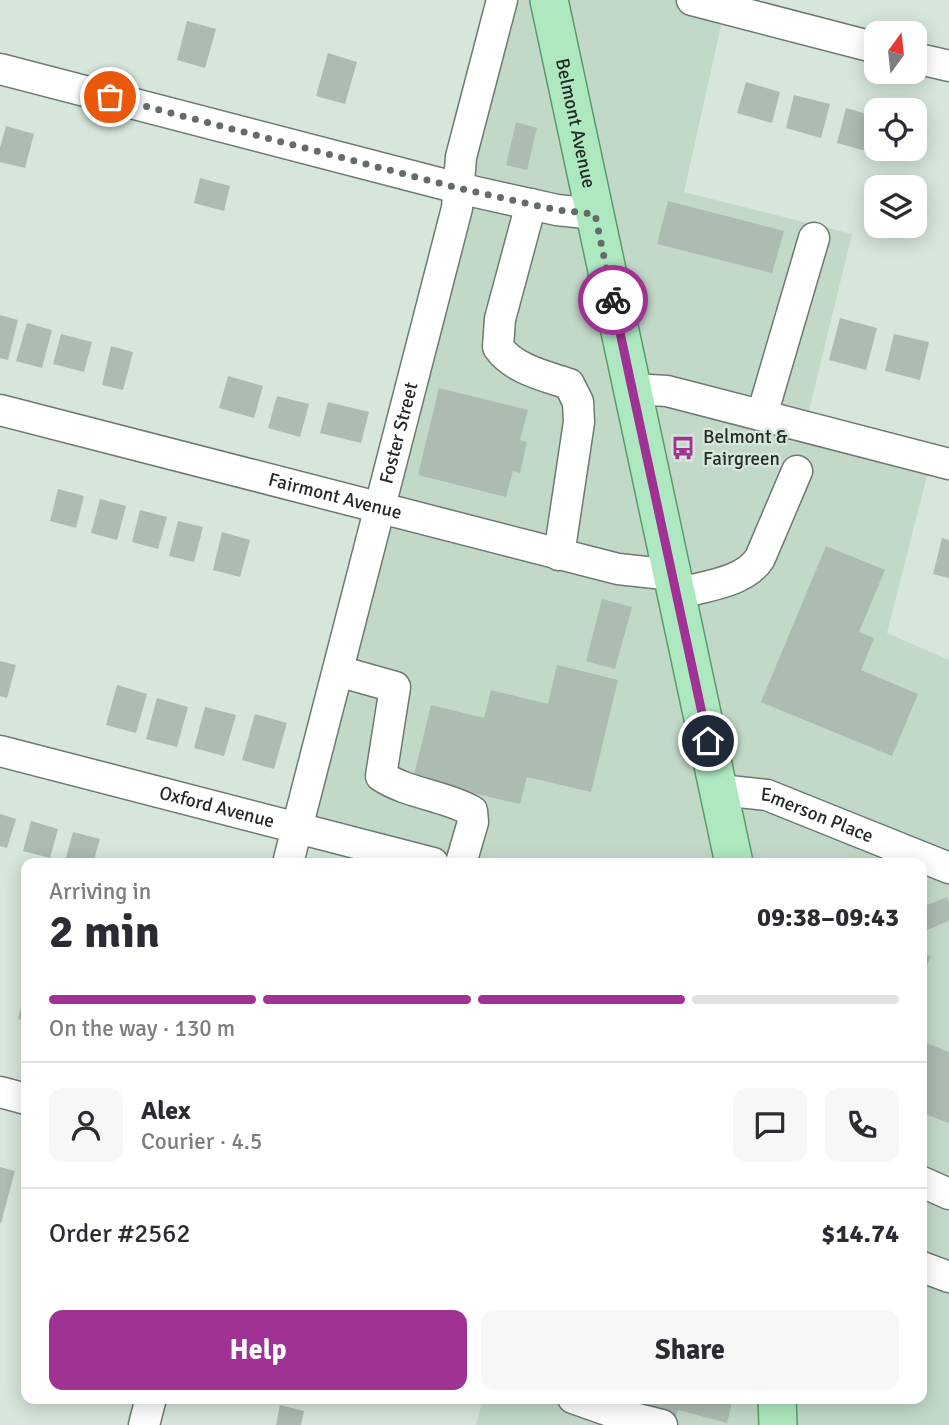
<!DOCTYPE html>
<html lang="en">
<head>
<meta charset="utf-8">
<style>
  body { margin:0; font-family:Signika,sans-serif; background:#f7f7f7; color:#2b2b33; height:100vh; display:flex; flex-direction:column; font-size:26px; white-space:nowrap }
  * { box-sizing:border-box; margin:0 }
  p { font-size:23px; color:#7c7c81 }
  .icon { flex:none; width:38px; height:38px; fill:none; stroke:currentColor; stroke-width:2; stroke-linecap:round; stroke-linejoin:round }
  .map { position:relative; flex:1; overflow:hidden }
  .drawer { position:absolute; left:21px; top:858px; width:906px; height:546px; display:flex; flex-direction:column; background:#fff; border-radius:14px; box-shadow:0 4px 18px #0003 }
  .drawer>* { flex:none }
  .needle { width:46px; rotate:15deg }
  .tools { position:absolute; left:864px; top:21px; display:grid; gap:14px }
  .tools a { display:grid; place-items:center; width:63px; height:63px; border-radius:14px; background:#fff; box-shadow:0 4px 18px #0003; font-size:35px }
  .pin { position:absolute; display:grid; place-items:center; width:60px; height:60px; color:#fff; margin:-30px; border:4px solid #fff; border-radius:50%; box-shadow:0 2px 7px #0007 }
  .courier { position:absolute; display:grid; place-items:center; width:70px; height:70px; margin:-35px; border:5px solid #9f3292; border-radius:50%; background:#fff; color:#222; box-shadow:0 2px 9px #0007 }
  .headline em { font-style:normal; font-weight:700 }
  .headline div { display:flex; flex-direction:column-reverse }
  .headline { display:flex; align-items:center; justify-content:space-between; height:119px; padding:0 28px }
  h1 { font-size:46px; font-weight:700; line-height:52px }
  .bar { display:grid; grid-template-columns:repeat(4,1fr); gap:10px 7px; align-content:center; height:84px; padding:0 28px }
  .bar i { height:9px; border-radius:5px; background:#e1e1e2 }
  .bar .active { background:#9f3292 }
  .bar p { grid-column:span 4 }
  .line { display:flex; align-items:center; gap:18px; padding:0 28px; border-top:2px solid #e1e1e2 }
  .line div { flex:1 }
  .round { display:grid; place-items:center; flex:none; width:74px; height:74px; border-radius:14px; background:#f7f7f7 }
  .cta { display:flex; gap:14px; margin-top:auto; padding:14px 28px }
  .cta a { flex:1; height:80px; border-radius:14px; background:#9f3292; color:#fff; font-size:28px; font-weight:700; line-height:80px; text-align:center }
  .cta a+a { background:#f7f7f7; color:#2b2b33 }
  .map>svg:first-child { display:block }
</style>
</head>
<body>
<div class="map">
<svg width="949" height="1425" viewBox="0 0 949 1425">
  <rect width="100%" height="100%" fill="#d6e6da"/>
  <!-- built -->
  <path fill="#c3d9c8" d="M502,0H692L725,8L684,192L852,234L805,427L931,460L887,633L949,660V1425H476L483,1398H922V863H433L297,827Z"/>
  <!-- building -->
  <g fill="#acbcb0">
    <path d="M187,21L216,29L205,68L177,60Z"/>
    <path d="M328,53L357,62L345,104L316,96Z"/>
    <path d="M746,82L780,92L772,123L737,113Z"/>
    <path d="M794,95L830,104L821,138L786,128Z"/>
    <path d="M846,108L877,117V144L874,153L837,143Z"/>
    <path d="M516,122L537,128L527,170L506,165Z"/>
    <path d="M6,126L34,134L25,168L0,162V148Z"/>
    <path d="M200,178L230,186L224,211L194,203Z"/>
    <path d="M668,201L784,231L772,273L657,244Z"/>
    <path d="M0,315L18,320L8,360L0,358Z"/>
    <path d="M840,318L877,328L866,370L829,360Z"/>
    <path d="M27,323L52,330L42,368L16,361Z"/>
    <path d="M61,334L92,342L84,372L53,364Z"/>
    <path d="M894,334L929,342L920,380L885,371Z"/>
    <path d="M111,346L133,352L123,390L102,385Z"/>
    <path d="M228,376L263,386L254,418L219,408Z"/>
    <path d="M439,388L528,410L520,440L527,442L520,473L513,471L506,497L418,475Z"/>
    <path d="M277,396L309,404L300,437L268,428Z"/>
    <path d="M328,402L369,412L361,443L320,433Z"/>
    <path d="M58,489L84,496L76,528L50,521Z"/>
    <path d="M100,499L126,506L117,540L91,533Z"/>
    <path d="M140,510L167,517L158,549L132,542Z"/>
    <path d="M178,521L203,527L194,562L169,556Z"/>
    <path d="M222,532L250,540L240,577L213,570Z"/>
    <path d="M942,538L949,540V578L933,574Z"/>
    <path d="M826,546L885,570L859,632L874,638L861,670L918,694L892,756L761,702Z"/>
    <path d="M602,599L632,607L615,669L586,661Z"/>
    <path d="M0,661L16,665L7,698L0,696Z"/>
    <path d="M557,665L618,680L591,792L527,777L520,804L413,779L431,705L484,718L491,690L548,704Z"/>
    <path d="M117,685L147,694L136,733L106,725Z"/>
    <path d="M157,698L188,707L177,747L146,739Z"/>
    <path d="M205,707L236,715L224,756L194,748Z"/>
    <path d="M255,714L287,723L274,769L242,760Z"/>
    <path d="M0,814L16,819L7,848L0,846Z"/>
    <path d="M31,821L58,829L50,858L23,851Z"/>
    <path d="M73,832L100,839L93,863L65,861Z"/>
    <path d="M947,897L949,903V921L922,932V907Z"/>
    <path d="M922,953L931,956L922,978Z"/>
    <path d="M25,992H26V1021L18,1019Z"/>
    <path d="M922,1041L949,1052V1123L922,1113Z"/>
    <path d="M0,1167L15,1171L1,1223H0Z"/>
    <path d="M628,1398H733L727,1423L678,1410L674,1423L625,1410Z"/>
    <path d="M280,1405L304,1411L301,1425H276Z"/>
  </g>
  <g fill="none" stroke-linecap="round" stroke-linejoin="round">
    <!-- minor casing -->
    <g stroke="#6c7a70" stroke-width="33">
      <g id="minor">
        <path d="M692,0L877,48"/>
        <path d="M915,58L949,66"/>
        <path d="M0,69L458,188L557,210L595,214"/>
        <path d="M531,204L500,319L498,347C513,369 545,376 569,384L578,402L579,422L559,555"/>
        <path d="M632,389L667,391L949,464"/>
        <path id="s1" d="M0,410L618,569L673,575"/>
        <path d="M762,415L814,238"/>
        <path d="M677,594C703,586 745,583 760,558L797,471"/>
        <path d="M338,671L395,687L381,776C409,794 443,795 472,811L473,822L461,863"/>
        <path id="s2" d="M0,751L433,863"/>
        <path id="s3" d="M719,790L767,795L949,868"/>
        <path id="s4" d="M288,863L457,208L461,157L502,0"/>
        <path d="M0,1092L26,1099"/>
        <path d="M922,1182L949,1194"/>
        <path d="M922,1267L949,1277"/>
        <path d="M573,1398L618,1414L662,1425"/>
        <path d="M144,1425L151,1398"/>
      </g>
    </g>
    <!-- major casing -->
    <g stroke="#5a9b6f" stroke-width="40">
      <g id="major">
        <path id="s5" d="M549,0L734,863"/>
        <path d="M777,1398L778,1425"/>
      </g>
    </g>
    <!-- minor -->
    <use href="#minor" stroke="#fff" stroke-width="30"/>
    <!-- major -->
    <use href="#major" stroke="#ade8c0" stroke-width="37"/>
  </g>
  <g fill="none" stroke-linecap="round" stroke-linejoin="round">
    <!-- done -->
    <path stroke="#636c66" stroke-width="7" stroke-dasharray="0 12.6" d="M110,97L458,188L557,210L595,214L613,300"/>
    <!-- route -->
    <path stroke="#9f3292" stroke-width="9" d="M613,300L708,741"/>
  </g>
  <!-- icons -->
  <defs>
    <g id="bus-bare" transform="scale(1.89)"><path d="M-5-6H5V4H4V6H2V4H-2V6H-4V4H-5ZM-3.5-4V0h7V-4ZM-3.5 1.2v1.5H-2V1.2ZM2 1.2v1.5H3.5V1.2Z" fill="#9f3292" stroke="#d6e6da" stroke-width="2.5" paint-order="stroke"/></g>
  </defs>
  <g fill-rule="evenodd">
    <use href="#bus-bare" x="683" y="448"/>
  </g>
  <g text-anchor="middle" dominant-baseline="central" stroke-width="5" stroke-linejoin="round" paint-order="stroke">
    <!-- street labels -->
    <g font-size="19" fill="#252b27" stroke="#d6e6da">
      <text stroke="none"><textPath href="#s5" startOffset="126">Belmont Avenue</textPath></text>
      <text stroke="none"><textPath href="#s4" startOffset="444">Foster Street</textPath></text>
      <text stroke="none"><textPath href="#s1" startOffset="346">Fairmont Avenue</textPath></text>
      <text stroke="none"><textPath href="#s2" startOffset="224">Oxford Avenue</textPath></text>
      <text stroke="none"><textPath href="#s3" startOffset="102">Emerson Place</textPath></text>
    </g>
    <!-- poi labels -->
    <g font-size="19" fill="#252b27" stroke="#d6e6da" text-anchor="start">
      <text x="703" y="437">Belmont &amp;<tspan x="703" dy="22">Fairgreen</tspan></text>
    </g>
  </g>
</svg>
<div class="tools">
<a><svg class="needle" viewBox="-14 -14 28 28"><path d="M0-13l5 13h-10z" fill="#e53935"/><path d="M0 13l5-13h-10z" fill="#7c7c81"/></svg></a>
<a><svg class="icon" aria-label="locate" viewBox="0 0 24 24"><circle cx="12" cy="12" r="6"/><path d="M12 2v4M12 18v4M2 12h4M18 12h4"/></svg></a>
<a><svg class="icon" aria-label="layers" viewBox="0 0 24 24"><path d="M12 4l9 5-9 5-9-5zM3 14l9 5 9-5"/></svg></a>
</div>
<div class="pin" style="left:110px;top:97px;background:#ea580c"><svg class="icon" aria-label="bag" viewBox="0 0 24 24"><path d="M5 8h14l-1 12H6zM9 8a3 3 0 0 1 6 0"/></svg></div>
<div class="pin" style="left:708px;top:741px;background:#1f2937"><svg class="icon" aria-label="home" viewBox="0 0 24 24"><path d="M3 11l9-7 9 7M6 9v11h12V9"/></svg></div>
<div class="courier" style="left:613px;top:300px"><svg class="icon" aria-label="bike" viewBox="0 0 24 24"><circle cx="6" cy="16" r="4"/><circle cx="18" cy="16" r="4"/><path d="M6 16l4-8h5l3 8M10 8l3 8H6M13 5h3"/></svg></div>
<section class="drawer">
<div class="headline"><div><h1>2 min</h1><p>Arriving in</p></div><em>09:38–09:43</em></div>
<div class="bar"><i class="active"></i><i class="active"></i><i class="active"></i><i></i><p>On the way · 130 m</p></div>
<div class="line" style="height:126px"><a class="round"><svg class="icon" aria-label="person" viewBox="0 0 24 24"><circle cx="12" cy="8" r="4"/><path d="M4 21q1-7 8-7t8 7"/></svg></a><div><b>Alex</b><p>Courier · 4.5</p></div><a class="round"><svg class="icon" aria-label="chat" viewBox="0 0 24 24"><path d="M4 5h16v11H9l-5 4z"/></svg></a><a class="round"><svg class="icon" aria-label="phone" viewBox="0 0 24 24"><path d="M5 4h4l2 5-3 2q2 4 5 5l2-3 5 2v4C11 20 4 13 5 4z"/></svg></a></div>
<div class="line" style="height:91px"><div>Order #2562</div><b>$14.74</b></div>
<div class="cta"><a>Help</a><a>Share</a></div>
</section>
</div>
</body>
</html>
